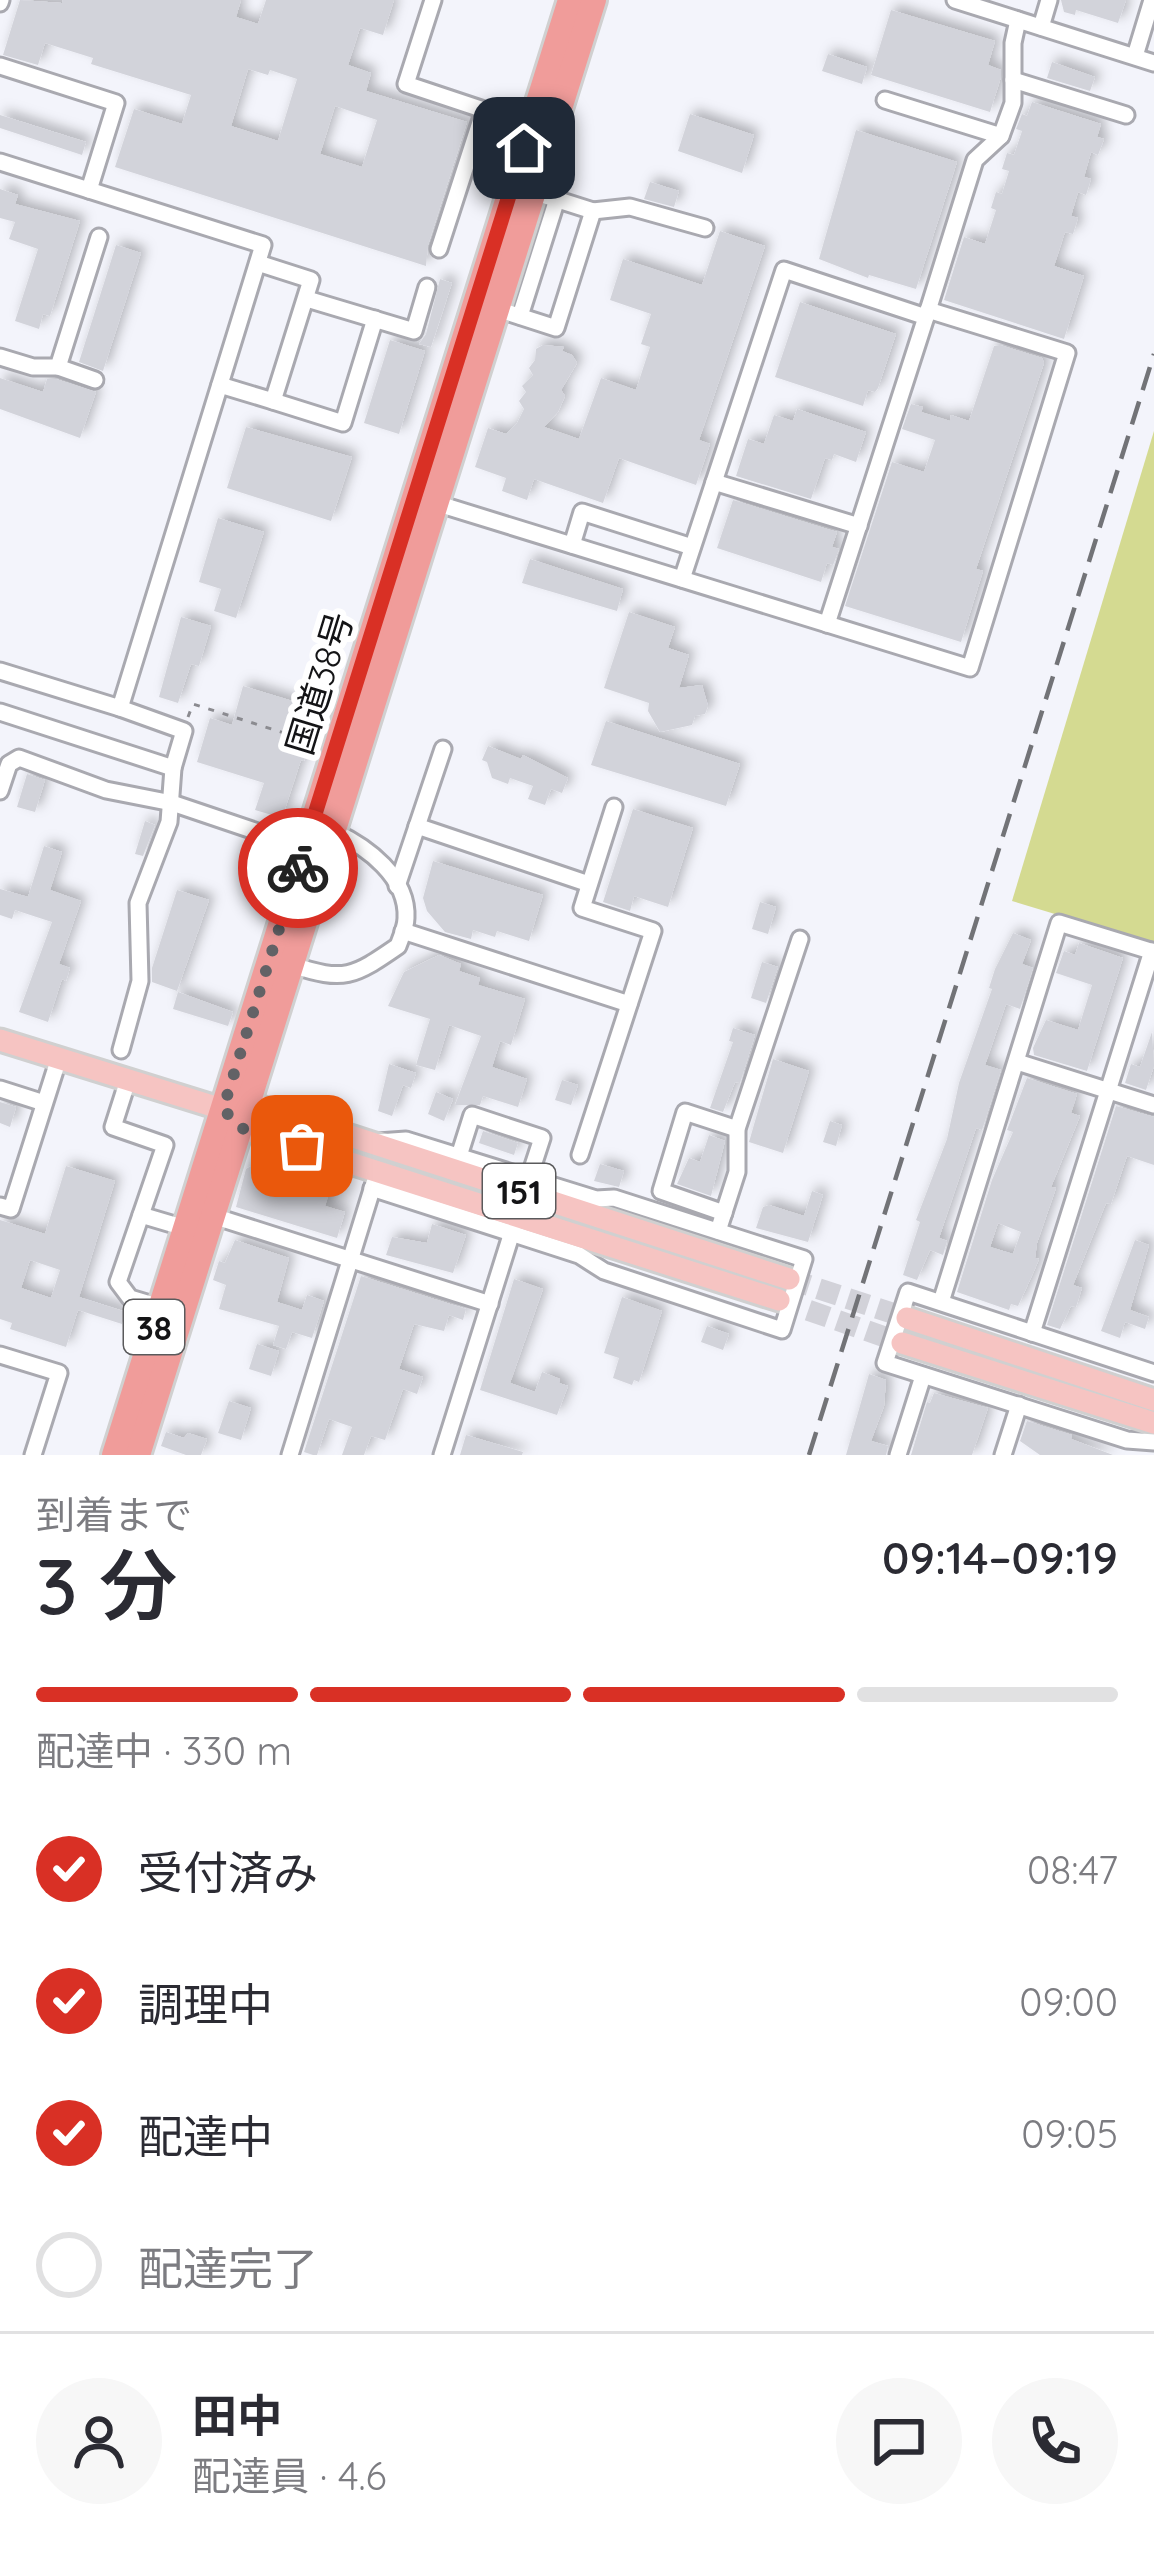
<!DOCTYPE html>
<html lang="ja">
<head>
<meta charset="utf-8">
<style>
  body { margin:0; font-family:Quicksand,"Noto Sans JP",sans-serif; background:#f7f7f7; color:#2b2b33; height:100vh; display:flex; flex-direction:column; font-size:45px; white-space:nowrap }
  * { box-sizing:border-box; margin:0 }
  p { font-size:39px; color:#7c7c81 }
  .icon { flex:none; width:66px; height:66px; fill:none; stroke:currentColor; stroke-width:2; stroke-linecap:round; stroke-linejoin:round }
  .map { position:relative; height:1455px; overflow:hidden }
  .details { display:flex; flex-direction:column; background:#fff; flex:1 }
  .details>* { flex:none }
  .pin { position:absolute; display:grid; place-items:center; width:102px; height:102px; color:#fff; margin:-51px; border-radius:24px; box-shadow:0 6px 18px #0006 }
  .courier { position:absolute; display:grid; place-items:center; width:120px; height:120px; margin:-60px; border:9px solid #d93025; border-radius:50%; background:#fff; color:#222; box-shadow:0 3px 15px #0007 }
  .headline em { font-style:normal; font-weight:600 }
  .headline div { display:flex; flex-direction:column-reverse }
  .headline { display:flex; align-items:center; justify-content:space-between; height:204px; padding:0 36px }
  h1 { font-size:78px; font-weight:600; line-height:90px }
  .bar { display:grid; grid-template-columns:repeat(4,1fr); gap:18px 12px; align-content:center; height:144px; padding:0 36px }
  .bar i { height:15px; border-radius:9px; background:#e1e1e2 }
  .bar .active { background:#d93025 }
  .bar p { grid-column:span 4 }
  .line { display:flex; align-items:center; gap:30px; padding:0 36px; border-top:3px solid #e1e1e2 }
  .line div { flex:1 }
  .round { display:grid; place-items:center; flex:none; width:126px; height:126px; border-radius:63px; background:#f7f7f7 }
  ol { padding:0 36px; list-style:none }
  li { display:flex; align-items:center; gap:36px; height:132px }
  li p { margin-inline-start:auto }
  li .icon { padding:12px; border-radius:50%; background:#d93025; color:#fff; stroke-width:4 }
  li:last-child { color:#7c7c81 }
  li i { width:66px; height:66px; border:6px solid #e1e1e2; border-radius:50% }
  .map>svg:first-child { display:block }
</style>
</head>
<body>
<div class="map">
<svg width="1154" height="1455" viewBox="0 0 1154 1455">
  <defs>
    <filter id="shadow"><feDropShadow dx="5.5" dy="-5.5" stdDeviation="6" flood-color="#0004"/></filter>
  </defs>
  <rect width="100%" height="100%" fill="#f3f4fb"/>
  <!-- green -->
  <path fill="#d4da91" d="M1154,431V944L1012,901Z"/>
  <!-- building -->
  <g fill="#d2d3da" fill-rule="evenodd" filter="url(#shadow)">
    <path d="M20,0L62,3L63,0H241L236,17L258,24L266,0H394L383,35L360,28L348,65L371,73L366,91L467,122L428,245L426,266L115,167L134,109L182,124L191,95L91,64L93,58L45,43L38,65L3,55ZM248,69L268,75L270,70L297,79L278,141L231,126ZM335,106L377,120L362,167L320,154Z"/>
    <path d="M1061,0H1126L1118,23L1076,10L1075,15L1064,12Z"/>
    <path d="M891,10L995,41L988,65L1001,70V77L990,112L871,75Z"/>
    <path d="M828,54L867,67L862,84L822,71Z"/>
    <path d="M1052,62L1095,77L1090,91L1047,78Z"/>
    <path d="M1032,102L1101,124L1097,137L1104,139L1098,155L1091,152L1084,177L1091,179L1086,195L1078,192L1071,216L1078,218L1073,234L1065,232L1054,266L1084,276L1064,339L944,300L964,237L985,244L996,210L991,208L996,192L1002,194L1009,171L1002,169L1007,153L1014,155L1022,131L1016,129L1022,114L1027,116Z"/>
    <path d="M690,114L754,135L742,173L678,151Z"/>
    <path d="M0,115L86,142L82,155L0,128Z"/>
    <path d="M856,130L957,162L916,289L869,275L868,278L819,259Z"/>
    <path d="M650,182L679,191L674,207L644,199Z"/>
    <path d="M0,189L18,195L15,204L80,221L50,316L43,314L39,329L15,321L38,249L9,239L15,222L0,218Z"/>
    <path d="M720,231L765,246L699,440L710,444L696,485L619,458L603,503L534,479L527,500L502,491L506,478L475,467L488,428L506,434L517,423L524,409L519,401L526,392L522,386L533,375L529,368L535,360L536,349L543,345L564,347L562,351L572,355L577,363L561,390L565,396L558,412L544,427L579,439L601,378L636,390L650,347L641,344L651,314L610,300L623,259L702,285Z"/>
    <path d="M116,245L141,253L103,371L79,362Z"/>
    <path d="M440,279L452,283L431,347L419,344L426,334Z"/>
    <path d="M800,302L896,334L878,388L875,392L868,390L863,406L775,377Z"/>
    <path d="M390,340L425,351L399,434L364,423Z"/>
    <path d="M1000,345L1042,358L1044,363L976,569L983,571L961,642L845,606L892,462L924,472L935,440L902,429L911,404L923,407L921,412L950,421L951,415L969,421L994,346Z"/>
    <path d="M0,378L43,392L47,379H56L96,392L80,438L0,409Z"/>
    <path d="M797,409L866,432L856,462L834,454L832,460L825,458L811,499L736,476L748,439L764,444L774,415L793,421Z"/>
    <path d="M246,427L352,457L331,521L227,488Z"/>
    <path d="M733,500L837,532L832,547L839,549L833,565L827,563L821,582L717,548Z"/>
    <path d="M218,518L264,532L236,618L214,611L221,589L199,582Z"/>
    <path d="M530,559L623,589L617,611L522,583Z"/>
    <path d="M629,612L675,627L668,648L689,655L679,688L702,685L708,706L705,714L695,716L692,725L660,732L648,711L649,703L604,688Z"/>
    <path d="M181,617L211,626L199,666L191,664L178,703L159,697Z"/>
    <path d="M243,686L309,706L297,745L308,749L304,761L301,760L282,818L255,810L264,783L197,762L210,718L232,725Z"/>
    <path d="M606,721L740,764L726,806L591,765Z"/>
    <path d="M488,746L521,759L523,755L568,778L562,793L551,789L545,805L528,799L533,786L510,778L508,784L492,778L487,762L482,760Z"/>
    <path d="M27,774L45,780L35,812L17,807Z"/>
    <path d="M633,809L693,828L668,907L634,896L630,911L603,902Z"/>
    <path d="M145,821L155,825L143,856L135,854Z"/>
    <path d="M44,846L62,852L50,890L81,901L59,964L70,968L66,981L62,979L48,1022L19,1012L52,922L15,910L12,919L0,915V889L28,897Z"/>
    <path d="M433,861L543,895L529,941L497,931L495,937L473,930L471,939L445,932L427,911L423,898Z"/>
    <path d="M177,890L209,900L177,991L152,982V968Z"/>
    <path d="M760,902L776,907L768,934L752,929Z"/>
    <path d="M1013,933L1031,940L1022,964L1033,968L1020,1009L1006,1004L985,1065L1001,1070L982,1130L976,1128L939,1238L947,1241L943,1255L930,1250L917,1280L903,1275L920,1222L916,1220L947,1139L959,1083L992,989L989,988L995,969Z"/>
    <path d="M1079,943L1123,958L1087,1071L1034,1055L1033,1048L1046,1020L1078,1030L1092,985L1056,973L1064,951L1075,955Z"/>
    <path d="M439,955L461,964L459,971L480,978L478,985L525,999L511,1045L500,1041L492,1067L527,1079L518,1107L483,1096L480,1105H455L481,1036L449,1025L435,1070L416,1065L430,1019L388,1006L404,972Z"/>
    <path d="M762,962L778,967L766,1003L751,998Z"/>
    <path d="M178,992L233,1012L228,1026L173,1009Z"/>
    <path d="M733,1028L755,1035L740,1083L735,1082L723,1112L710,1108L733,1042L729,1041Z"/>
    <path d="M1152,1032L1154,1066L1146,1090L1125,1083L1131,1064L1140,1067Z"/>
    <path d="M773,1059L809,1071L783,1153L749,1142Z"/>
    <path d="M389,1064L416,1073L411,1088L403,1085L392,1116L378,1111Z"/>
    <path d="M1027,1078L1077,1094L1071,1113L1080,1116L1051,1187L1056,1188L1037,1243L1035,1258L1039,1259L1034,1271L1018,1306L1011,1304L1009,1310L957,1292L992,1180L1013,1132L1007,1130ZM998,1223L1021,1232L1013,1254L990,1247Z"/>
    <path d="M562,1080L578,1085L571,1105L555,1100Z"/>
    <path d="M436,1092L453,1099L444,1121L428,1114Z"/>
    <path d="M0,1102L16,1107L10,1127L0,1123Z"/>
    <path d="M1116,1106L1154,1117V1165L1127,1156L1111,1204L1106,1203L1073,1285L1082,1288L1076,1307L1071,1306L1060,1329L1047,1325Z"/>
    <path d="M830,1121L842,1125L836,1146L823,1142Z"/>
    <path d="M483,1131L518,1143L514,1155L479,1143Z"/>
    <path d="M709,1135L725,1141L711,1196L677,1184L689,1158L700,1162Z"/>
    <path d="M258,1162L332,1183L325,1206L345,1212L337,1238L236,1207L246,1169Z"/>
    <path d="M600,1164L624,1171L619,1187L594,1181Z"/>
    <path d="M66,1166L115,1181L79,1297L126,1312L122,1324L78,1310L66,1347L10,1329L12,1323L0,1319V1220L45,1234ZM30,1260L60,1270L51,1298L21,1288Z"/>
    <path d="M812,1191L823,1195L808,1242L756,1228L763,1207L769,1205L804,1216Z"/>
    <path d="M432,1224L466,1235L453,1273L386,1255L392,1237L427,1243Z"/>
    <path d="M235,1240L289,1258L277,1302L302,1310L307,1295L324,1301L312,1338L292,1332L286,1349L273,1345L279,1326L219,1309L226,1285L213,1280L219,1261L225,1263Z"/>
    <path d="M1135,1240L1149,1245L1130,1310L1149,1317L1145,1329L1125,1322L1120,1338L1101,1331Z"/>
    <path d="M361,1276L466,1309L463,1320L449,1315L444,1331L414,1324L399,1369L423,1377L417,1394L403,1389L385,1440L371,1436L364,1455H342L352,1427L329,1419L317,1455H313L304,1452Z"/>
    <path d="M514,1279L543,1289L510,1383L535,1392L542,1372L560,1379L559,1383L568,1386L557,1415L480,1390Z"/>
    <path d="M622,1297L662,1311L639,1382L634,1380L632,1385L613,1378L619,1358L604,1353Z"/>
    <path d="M707,1326L729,1334L723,1350L701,1342Z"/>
    <path d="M257,1344L279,1351L271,1376L249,1369Z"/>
    <path d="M869,1374L886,1380L884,1406L871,1441L888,1446L886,1455H846Z"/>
    <path d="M934,1393L988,1408L972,1455H911L927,1402L930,1403Z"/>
    <path d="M229,1401L251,1408L241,1440L218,1433Z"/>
    <path d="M1027,1421L1072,1435L1071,1439L1113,1455H1040L1020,1441Z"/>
    <path d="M166,1432L184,1438L188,1433L207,1439L201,1455H186L161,1446Z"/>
    <path d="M466,1435L523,1452L522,1455H460Z"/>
  </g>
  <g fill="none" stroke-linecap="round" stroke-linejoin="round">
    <!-- major-tunnel -->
    <g stroke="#d2d2d9" stroke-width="21" stroke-dasharray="21 10" stroke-linecap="butt">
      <path d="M789,1279L907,1318"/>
      <path d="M779,1300L902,1343"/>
    </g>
    <!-- minor casing -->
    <g stroke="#a9a9b0" stroke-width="21">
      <g id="minor">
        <path d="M433,0L406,84L484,110L439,249"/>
        <path d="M955,0L1154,63"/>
        <path d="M0,3L1,0"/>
        <path d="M1041,27L1049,0"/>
        <path d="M1135,56L1152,0"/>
        <path d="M0,66L116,103L89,190"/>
        <path d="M1013,80L1126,115"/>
        <path d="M885,100L1001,136"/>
        <path d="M0,162L263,245L120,708L0,671"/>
        <path d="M593,211L630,207L705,228"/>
        <path d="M307,299L414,331L427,287"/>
        <path d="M497,309L556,328L593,211L527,190"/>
        <path d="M520,316L557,199"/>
        <path d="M926,317L975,160L1001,136L1013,103V43L1018,20"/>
        <path d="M0,357L33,367H58L99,237"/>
        <path d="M58,367L95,380"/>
        <path d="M220,385L273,401L311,280L258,263"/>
        <path d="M273,401L343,423L375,319"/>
        <path d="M714,482L859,526"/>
        <path d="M429,501L970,668L1067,353L928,310"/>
        <path d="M572,545L582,512L692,547"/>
        <path d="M682,579L784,270L926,317L827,624"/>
        <path d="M120,708L184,731L173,768L169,822L138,903L140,981L121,1050"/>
        <path d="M0,712L173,768"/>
        <path d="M0,791L9,764L19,758L106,790L172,803L305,848"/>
        <path d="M417,826L589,884"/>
        <path d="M397,886L443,749"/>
        <path d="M403,931L629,1004"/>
        <path d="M292,965C345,982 353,977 398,946C401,938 406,927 406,918C408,877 367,847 335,832"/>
        <path d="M1017,1062L1154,1105"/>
        <path d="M128,1080L113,1127L165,1145L118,1282L130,1298L160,1307"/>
        <path d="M0,1089L44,1103"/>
        <path d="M580,1155L653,931L582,908L614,807"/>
        <path d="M459,1156L472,1115L542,1138L529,1178"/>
        <path d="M372,1188L579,1255L604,1271L782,1330L804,1259L614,1198L596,1199L406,1140L378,1142"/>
        <path d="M0,1206L11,1209L59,1058"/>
        <path d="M724,1213L661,1191L685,1112L737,1129"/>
        <path d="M207,1214L490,1304"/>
        <path d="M141,1215L185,1228"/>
        <path d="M718,1231L737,1172V1129L800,939"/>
        <path d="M941,1302L1059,923L1154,952"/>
        <path d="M1032,1333L1152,951"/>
        <path d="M0,1355L59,1373L33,1455"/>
        <path d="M1154,1373L908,1292L885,1363L1127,1440L1154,1442"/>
        <path d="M290,1455L374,1183"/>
        <path d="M442,1455L513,1229"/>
        <path d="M898,1455L923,1376"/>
        <path d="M1003,1455L1019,1405"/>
      </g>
    </g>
    <!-- major casing -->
    <g stroke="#d0d0d0" stroke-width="27">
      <g id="major">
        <path d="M0,1040L222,1109L241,1128L779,1300"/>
        <path d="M235,1106L249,1103L789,1279"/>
        <path d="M907,1318L1154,1400"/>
        <path d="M902,1343L1154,1423"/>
      </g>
    </g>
    <!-- highway casing -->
    <g stroke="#d0d0d0" stroke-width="30">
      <g id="highway">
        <path d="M114,1455L570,0"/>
        <path d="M138,1455L594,0"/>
      </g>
    </g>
    <!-- path -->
    <path stroke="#8b8b90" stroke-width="3" stroke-dasharray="6 9" stroke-linecap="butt" d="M188,717L193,704L303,739"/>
    <!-- minor -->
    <use href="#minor" stroke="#fff" stroke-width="15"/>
    <!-- major -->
    <use href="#major" stroke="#f6c4c2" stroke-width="21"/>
    <!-- highway -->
    <use href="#highway" stroke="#f09c9a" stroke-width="24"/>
    <!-- rail -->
    <path stroke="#727377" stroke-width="4.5" stroke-dasharray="24 12" stroke-linecap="butt" d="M809,1455L1154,354"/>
  </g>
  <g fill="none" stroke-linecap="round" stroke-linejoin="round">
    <!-- done -->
    <path stroke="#626266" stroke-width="12" stroke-dasharray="0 21.6" d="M298,868L223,1109L241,1128L302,1146"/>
    <!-- route -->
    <path stroke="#d93025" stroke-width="15" d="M298,868L524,148"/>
  </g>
  <g text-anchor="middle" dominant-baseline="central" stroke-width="12" stroke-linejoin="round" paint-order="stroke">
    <!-- shield labels -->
    <g fill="#fff" stroke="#5a5a5c" stroke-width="3">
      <rect x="483" y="1164" width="72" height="54" rx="9"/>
      <rect x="124" y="1300" width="60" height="54" rx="9"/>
    </g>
    <g font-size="33" font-weight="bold" fill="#141416">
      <text x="519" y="1191">151</text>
      <text x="154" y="1327">38</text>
    </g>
    <!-- street labels -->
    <g font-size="36" fill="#141416" stroke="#fff">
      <text transform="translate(319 683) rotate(-73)">国道38号</text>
    </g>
  </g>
</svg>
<div class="pin" style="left:302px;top:1146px;background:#ea580c"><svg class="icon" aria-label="bag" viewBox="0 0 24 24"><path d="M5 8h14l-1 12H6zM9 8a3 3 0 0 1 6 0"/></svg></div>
<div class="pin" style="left:524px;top:148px;background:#1f2937"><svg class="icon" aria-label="home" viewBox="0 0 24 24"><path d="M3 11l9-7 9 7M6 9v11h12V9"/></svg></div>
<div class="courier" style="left:298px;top:868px"><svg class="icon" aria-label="bike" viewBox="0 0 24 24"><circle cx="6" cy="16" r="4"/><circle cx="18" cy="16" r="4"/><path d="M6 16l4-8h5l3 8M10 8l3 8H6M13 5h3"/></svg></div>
</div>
<section class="details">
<div class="headline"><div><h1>3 分</h1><p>到着まで</p></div><em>09:14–09:19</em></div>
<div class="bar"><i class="active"></i><i class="active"></i><i class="active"></i><i></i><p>配達中 · 330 m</p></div>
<ol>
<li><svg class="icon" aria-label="check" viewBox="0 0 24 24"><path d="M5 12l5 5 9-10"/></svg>受付済み<p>08:47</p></li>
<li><svg class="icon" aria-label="check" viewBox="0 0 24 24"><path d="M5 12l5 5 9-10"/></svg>調理中<p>09:00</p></li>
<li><svg class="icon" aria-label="check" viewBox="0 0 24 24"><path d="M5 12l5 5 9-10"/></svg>配達中<p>09:05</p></li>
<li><i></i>配達完了</li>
</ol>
<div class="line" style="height:216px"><a class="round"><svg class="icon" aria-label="person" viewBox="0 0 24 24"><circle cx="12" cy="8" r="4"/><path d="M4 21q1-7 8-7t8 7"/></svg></a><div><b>田中</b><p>配達員 · 4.6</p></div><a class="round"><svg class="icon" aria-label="chat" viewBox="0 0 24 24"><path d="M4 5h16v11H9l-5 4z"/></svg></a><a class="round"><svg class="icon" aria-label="phone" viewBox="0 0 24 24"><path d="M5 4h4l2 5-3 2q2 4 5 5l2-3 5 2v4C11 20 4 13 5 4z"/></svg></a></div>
</section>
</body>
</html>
